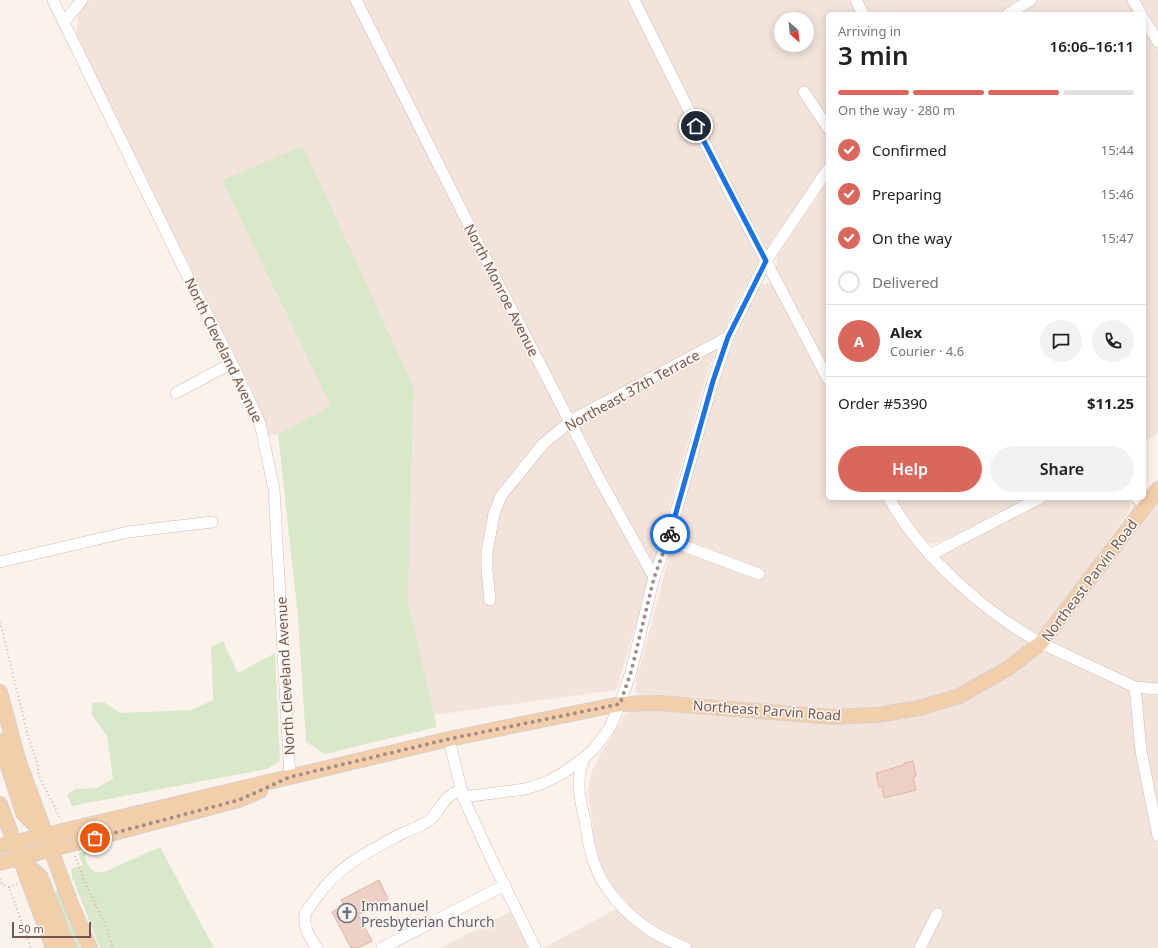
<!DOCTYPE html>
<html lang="en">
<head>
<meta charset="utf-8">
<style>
  body { margin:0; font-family:"Noto Sans",sans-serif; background:#f2f2f2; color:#202124; height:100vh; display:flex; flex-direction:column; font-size:15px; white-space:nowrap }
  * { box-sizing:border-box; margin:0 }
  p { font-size:13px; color:#757577 }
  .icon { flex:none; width:22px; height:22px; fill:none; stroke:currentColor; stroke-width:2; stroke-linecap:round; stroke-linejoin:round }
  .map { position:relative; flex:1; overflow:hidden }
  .drawer { position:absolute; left:826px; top:12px; width:320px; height:488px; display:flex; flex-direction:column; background:#fff; border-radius:6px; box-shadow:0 2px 10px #0003 }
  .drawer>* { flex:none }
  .needle { width:26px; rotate:152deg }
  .tools { position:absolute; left:774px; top:12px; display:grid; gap:8px }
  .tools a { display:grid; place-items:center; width:40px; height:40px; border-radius:50%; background:#fff; box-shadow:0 2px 10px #0003; font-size:20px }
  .scale { position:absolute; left:12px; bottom:10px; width:79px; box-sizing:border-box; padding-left:4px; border:2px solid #745850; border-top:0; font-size:11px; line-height:14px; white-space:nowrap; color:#745850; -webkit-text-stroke:3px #fef7f1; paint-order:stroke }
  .pin { position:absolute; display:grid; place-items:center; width:34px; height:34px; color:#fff; margin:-17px; border:2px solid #fff; border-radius:50%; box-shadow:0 1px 4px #0007 }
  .courier { position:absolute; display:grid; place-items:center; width:40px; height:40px; margin:-20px; border:3px solid #1a73e8; border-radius:50%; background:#fff; color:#222; box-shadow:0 1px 5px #0007 }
  .head em { font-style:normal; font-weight:600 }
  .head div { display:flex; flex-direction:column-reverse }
  .head { display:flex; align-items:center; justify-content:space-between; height:68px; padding:0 12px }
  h1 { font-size:26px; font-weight:600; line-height:30px }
  .bar { display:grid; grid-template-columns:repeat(4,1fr); gap:6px 4px; align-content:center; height:48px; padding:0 12px }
  .bar i { height:5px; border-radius:3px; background:#e0e0e0 }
  .bar .on { background:#d9675c }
  .bar p { grid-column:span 4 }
  .line { display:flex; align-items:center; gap:10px; padding:0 12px; border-top:1px solid #e0e0e0 }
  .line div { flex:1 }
  .round { display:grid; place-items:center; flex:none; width:42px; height:42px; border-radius:21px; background:#f2f2f2 }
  ol { padding:0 12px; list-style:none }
  li { display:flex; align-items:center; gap:12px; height:44px }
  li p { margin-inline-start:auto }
  li .icon { padding:4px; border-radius:50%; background:#d9675c; color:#fff; stroke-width:4 }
  li:last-child { color:#757577 }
  li i { width:22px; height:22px; border:2px solid #e0e0e0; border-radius:50% }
  .button { display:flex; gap:8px; margin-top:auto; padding:8px 12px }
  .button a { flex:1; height:46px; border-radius:24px; background:#d9675c; color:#fff; font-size:16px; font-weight:600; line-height:46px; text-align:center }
  .button a+a { background:#f2f2f2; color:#202124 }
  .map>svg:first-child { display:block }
</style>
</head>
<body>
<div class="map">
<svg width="1158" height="948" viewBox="0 0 1158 948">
  <rect width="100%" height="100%" fill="#fbf3eb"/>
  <!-- residential -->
  <g fill="#f2e4da" fill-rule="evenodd">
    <path d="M89,0H1021L998,14H828V161L774,237L734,308L707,373L655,561L616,690L434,715L408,601L414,389L404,368L278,434L269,436L258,404L250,386L80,48L76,36L78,15L84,5ZM781,19H807V45H781Z"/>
    <path d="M1040,0H1127L1136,14H1020Z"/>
    <path d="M1140,0H1158V30Z"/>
    <path d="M1144,27L1158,50V434L1144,441Z"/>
    <path d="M828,181V369L776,268L778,255Z"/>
    <path d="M763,283H769L779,294L828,390V498H883L900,527L918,550L929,562L1051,498H1127L1130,502V508L1128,513L1050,621L1028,644L1000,665L960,687L905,705L848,710L822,709L693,697L642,696L636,692V681L692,471L728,353L757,289Z"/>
    <path d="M895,498H1031L961,533L937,543H931L925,541L913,528Z"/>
    <path d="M1158,499V948H543L628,903L613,887L606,875L600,861L595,843L588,791L592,771L600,755L611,738L623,717L629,712L636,710H681L835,723H869L922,716L952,707L974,696L1000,681L1023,665L1052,641Z"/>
    <path d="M510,912L529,948H440Z"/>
  </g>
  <!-- green -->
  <g fill="#dae8ca">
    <path d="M303,146L414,388L408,601L437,727L325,754L306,742L298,618L278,434L331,406L222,180Z"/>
    <path d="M223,641L238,673L275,653L280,761L267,769L72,806L67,795L75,789L96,788L113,779L107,736L92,715V703L104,702L120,713L191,710L213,700L211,647Z"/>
    <path d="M160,847L214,948H100L72,877L71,869L83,865L78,854L89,848L90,850L85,856C87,867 92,874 104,872Z"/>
    <path d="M58,888L82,948H76L68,934L53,895Z"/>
  </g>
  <!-- building -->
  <g fill="#eed0c5" stroke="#dfb5a7">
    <path d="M913,761L916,776L913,777L916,790L884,798L882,786L879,787L876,773L904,765V763Z"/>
    <path d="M379,880L388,899L358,915L372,941L358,948H351L332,912L344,905L341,900Z"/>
  </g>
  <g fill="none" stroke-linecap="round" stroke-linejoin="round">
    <!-- minor casing -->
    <g stroke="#cfbcb4" stroke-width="12">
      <g id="minor">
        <path d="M53,0L188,277L232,363L260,423L274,489L290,777"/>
        <path d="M356,0L497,281L600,480L654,577"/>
        <path d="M634,0L727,187L828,379"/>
        <path d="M856,0L863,14"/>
        <path d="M1133,0L1141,14"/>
        <path d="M1008,14L1031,0"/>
        <path d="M1144,19L1158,42"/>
        <path d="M64,22L82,0"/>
        <path d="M804,92L828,128"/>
        <path d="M176,393L232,363"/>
        <path d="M889,498C920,555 984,612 1041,643C1053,649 1065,654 1077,660C1096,669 1116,678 1135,687L1141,751L1158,836"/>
        <path d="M1136,498L1145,505"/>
        <path d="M668,540L759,574"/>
        <path d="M930,555L1040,498"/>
        <path d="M0,562L128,532L212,522"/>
        <path d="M490,600L487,571V552L494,514L501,496L543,444L570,422L583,414L728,337"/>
        <path d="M1135,687L1158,689"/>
        <path d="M449,739L463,797L490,856L535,948"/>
        <path d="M584,758C575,780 580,799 585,821C587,834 589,848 593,860C603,890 626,915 653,932C663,938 675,943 686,948"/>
        <path d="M463,797L525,789L544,783L563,773L584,758L594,749L609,729L620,704L631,672L654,577L668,540L713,381L728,337L766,261L828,169"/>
        <path d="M317,948C310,938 303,927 305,914C307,909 314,902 317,897C338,866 369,851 401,834C410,830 425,824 431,819C440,810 446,792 462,791"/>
        <path d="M382,948L505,885"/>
        <path d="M920,948L937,914"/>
      </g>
    </g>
    <!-- major casing -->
    <g stroke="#d8d0ce" stroke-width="16">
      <g id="major">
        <path d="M0,692L18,759L71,904L90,948"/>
        <path d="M0,741L23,813L43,833"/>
        <path d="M0,804L53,948"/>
        <path d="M0,846L449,739L620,704L659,703L832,717L877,715L920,708L959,696L1007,669L1041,643L1158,489"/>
        <path d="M20,859L40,876L64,938L69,948"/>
        <path d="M0,863L239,800L260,791"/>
      </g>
    </g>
    <!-- path -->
    <g stroke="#d3b3a7" stroke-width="2" stroke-dasharray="1 3" stroke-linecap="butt">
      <path d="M0,622L28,736L37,762L39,776L61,820"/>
      <path d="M75,856L87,887L105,924L113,948"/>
      <path d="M0,879L2,884L9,887L31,948"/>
      <path d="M9,887L17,884"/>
    </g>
    <!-- minor -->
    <use href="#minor" stroke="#fff" stroke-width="11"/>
    <!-- major -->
    <use href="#major" stroke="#f3ceaa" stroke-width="14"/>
  </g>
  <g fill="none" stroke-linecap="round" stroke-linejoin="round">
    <!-- done -->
    <path stroke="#a38e86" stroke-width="4" stroke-dasharray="0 7.2" d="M95,838L239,800L290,777L449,739L620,704L631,672L654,578L670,534"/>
    <!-- route -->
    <path stroke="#1a73e8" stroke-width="5" d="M670,534L713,381L728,337L766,261L696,126"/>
  </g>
  <!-- icons -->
  <defs>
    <g id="church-ring" transform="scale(1)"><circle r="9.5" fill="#fef7f1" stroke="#6b7280" stroke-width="1.5"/><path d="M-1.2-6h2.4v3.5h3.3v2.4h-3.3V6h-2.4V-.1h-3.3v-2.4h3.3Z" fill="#6b7280"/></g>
  </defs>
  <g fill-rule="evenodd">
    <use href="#church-ring" x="347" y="913"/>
  </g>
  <g text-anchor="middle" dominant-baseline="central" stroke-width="3" stroke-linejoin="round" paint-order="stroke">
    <!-- street labels -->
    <g font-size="14" fill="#745850" stroke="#fef7f1">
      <text transform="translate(502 290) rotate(63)">North Monroe Avenue</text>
      <text transform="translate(224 350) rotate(64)">North Cleveland Avenue</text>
      <text transform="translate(632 390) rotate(-29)">Northeast 37th Terrace</text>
      <text transform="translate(1089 580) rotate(-53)">Northeast Parvin Road</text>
      <text transform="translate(285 676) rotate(-93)">North Cleveland Avenue</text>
      <text transform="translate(767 710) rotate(4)">Northeast Parvin Road</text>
    </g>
    <!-- worship labels -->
    <g font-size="14" fill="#5b616d" stroke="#fef7f1" text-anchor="start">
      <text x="361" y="905">Immanuel<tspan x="361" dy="16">Presbyterian Church</tspan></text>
    </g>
  </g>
</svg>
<div class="tools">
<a><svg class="needle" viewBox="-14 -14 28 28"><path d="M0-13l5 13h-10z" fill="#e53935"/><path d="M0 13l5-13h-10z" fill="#757577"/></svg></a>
</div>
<div class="scale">50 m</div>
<div class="pin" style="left:95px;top:838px;background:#ea580c"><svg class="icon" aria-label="bag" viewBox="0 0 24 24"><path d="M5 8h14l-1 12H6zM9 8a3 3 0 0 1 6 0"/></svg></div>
<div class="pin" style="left:696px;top:126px;background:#1f2937"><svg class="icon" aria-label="home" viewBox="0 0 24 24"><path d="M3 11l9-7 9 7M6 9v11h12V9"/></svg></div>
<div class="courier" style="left:670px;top:534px"><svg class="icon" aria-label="bike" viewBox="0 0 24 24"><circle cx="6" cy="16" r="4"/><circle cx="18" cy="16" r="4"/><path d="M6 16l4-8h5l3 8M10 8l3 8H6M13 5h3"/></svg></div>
<section class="drawer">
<div class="head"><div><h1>3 min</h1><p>Arriving in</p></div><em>16:06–16:11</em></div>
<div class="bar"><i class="on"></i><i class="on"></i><i class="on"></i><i></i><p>On the way · 280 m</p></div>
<ol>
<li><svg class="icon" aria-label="check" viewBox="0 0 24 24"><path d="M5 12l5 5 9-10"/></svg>Confirmed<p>15:44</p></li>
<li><svg class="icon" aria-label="check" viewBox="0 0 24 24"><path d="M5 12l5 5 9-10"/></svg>Preparing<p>15:46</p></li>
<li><svg class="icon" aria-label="check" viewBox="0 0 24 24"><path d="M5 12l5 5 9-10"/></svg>On the way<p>15:47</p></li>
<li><i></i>Delivered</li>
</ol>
<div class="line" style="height:72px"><b class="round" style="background:#d9675c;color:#fff">A</b><div><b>Alex</b><p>Courier · 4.6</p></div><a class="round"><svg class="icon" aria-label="chat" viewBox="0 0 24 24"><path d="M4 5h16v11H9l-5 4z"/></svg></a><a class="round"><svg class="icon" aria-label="phone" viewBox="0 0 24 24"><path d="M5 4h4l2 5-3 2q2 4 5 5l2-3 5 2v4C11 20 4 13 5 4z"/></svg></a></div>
<div class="line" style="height:52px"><div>Order #5390</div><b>$11.25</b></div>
<div class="button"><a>Help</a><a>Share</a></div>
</section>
</div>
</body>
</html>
